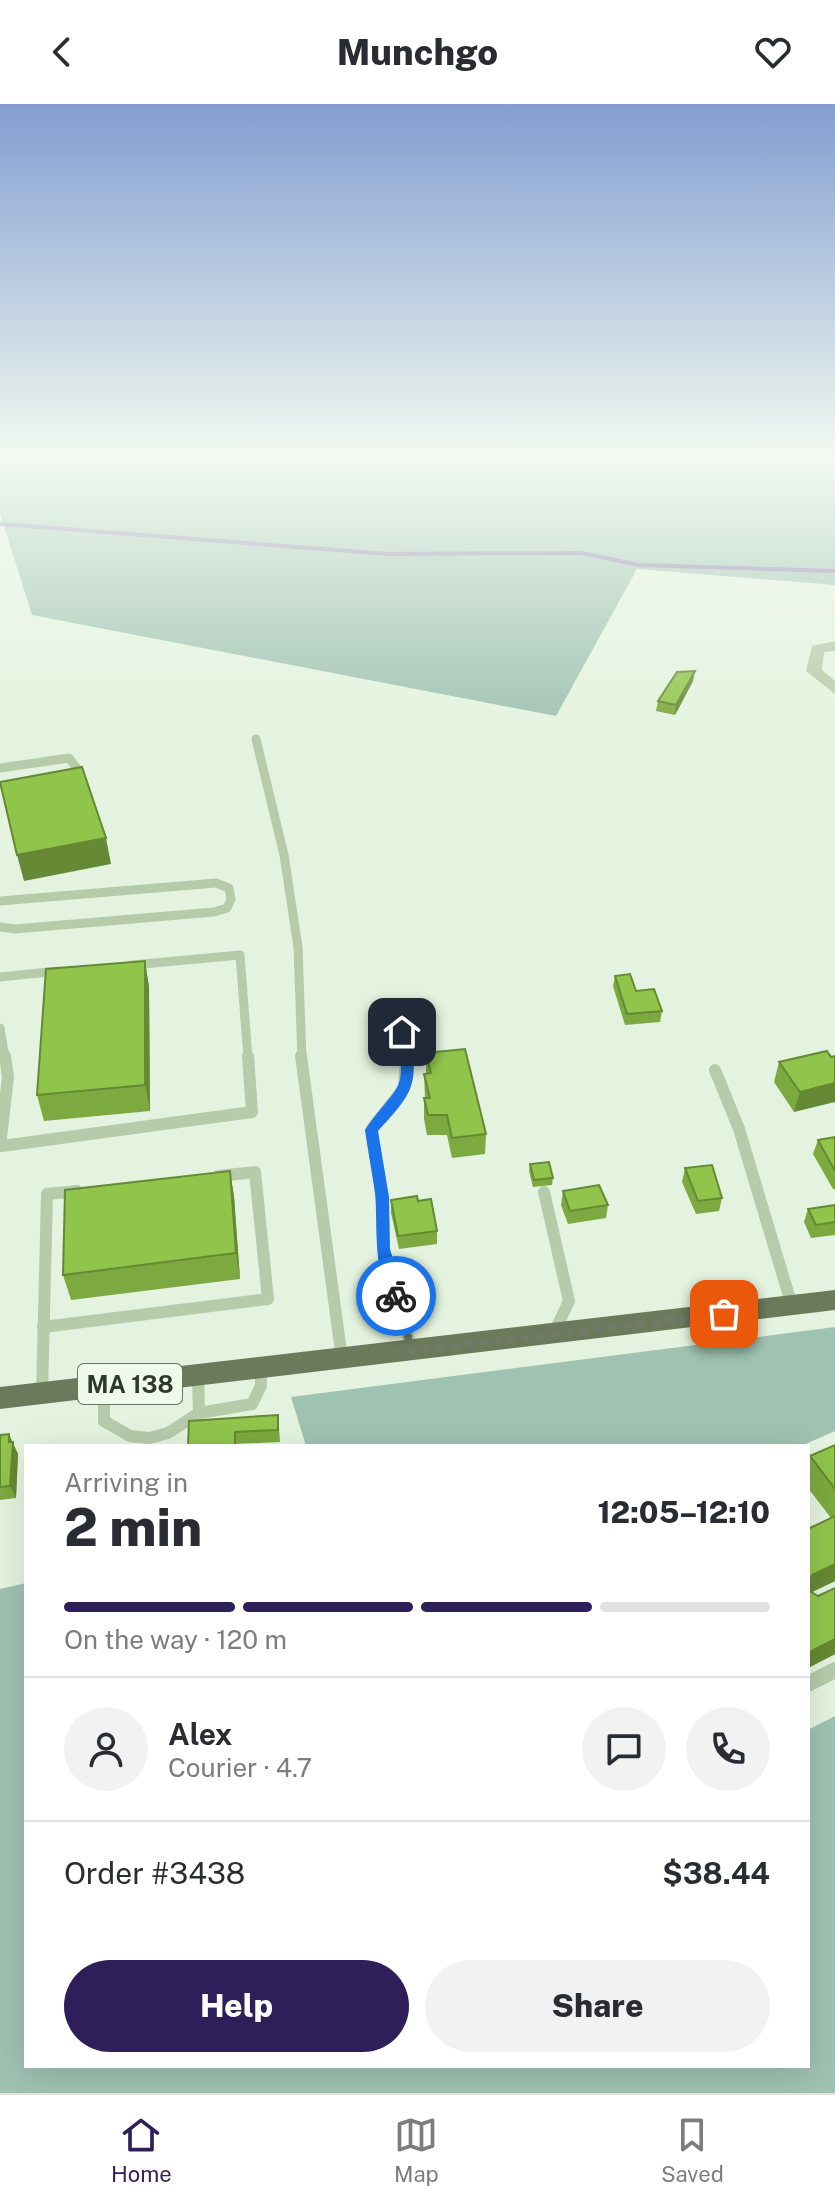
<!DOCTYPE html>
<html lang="en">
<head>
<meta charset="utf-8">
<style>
  body { margin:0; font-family:"Public Sans",sans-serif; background:#f2f2f3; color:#2b2b33; height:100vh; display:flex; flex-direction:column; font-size:30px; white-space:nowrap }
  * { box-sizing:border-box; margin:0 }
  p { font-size:26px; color:#7c7c81 }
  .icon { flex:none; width:44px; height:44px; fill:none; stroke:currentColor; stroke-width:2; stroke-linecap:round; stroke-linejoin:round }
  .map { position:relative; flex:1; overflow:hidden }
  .panel { position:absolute; left:24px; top:1340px; width:786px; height:624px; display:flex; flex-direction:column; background:#fff; border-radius:0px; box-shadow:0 8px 32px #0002 }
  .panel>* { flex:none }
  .pin { position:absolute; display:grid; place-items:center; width:68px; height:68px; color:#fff; margin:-34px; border-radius:16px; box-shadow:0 4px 12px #0006 }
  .courier { position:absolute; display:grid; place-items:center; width:80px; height:80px; margin:-40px; border:6px solid #1a73e8; border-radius:50%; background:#fff; color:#222; box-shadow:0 2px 10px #0007 }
  .headline em { font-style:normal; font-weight:800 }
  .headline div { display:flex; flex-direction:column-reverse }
  .headline { display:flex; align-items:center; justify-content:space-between; height:136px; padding:0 40px }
  h1 { font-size:52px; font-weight:800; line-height:60px }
  .bar { display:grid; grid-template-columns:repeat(4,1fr); gap:12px 8px; align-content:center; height:96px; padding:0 40px }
  .bar i { height:10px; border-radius:6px; background:#e1e1e2 }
  .bar .on { background:#2e1f5a }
  .bar p { grid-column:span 4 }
  .line { display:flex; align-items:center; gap:20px; padding:0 40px; border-top:2px solid #e1e1e2 }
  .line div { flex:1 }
  .round { display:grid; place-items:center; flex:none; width:84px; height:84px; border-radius:42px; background:#f2f2f3 }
  .primary-button { display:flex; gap:16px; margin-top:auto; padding:16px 40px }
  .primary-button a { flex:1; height:92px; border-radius:48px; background:#2e1f5a; color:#fff; font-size:32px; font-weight:800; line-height:92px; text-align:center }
  .primary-button a+a { background:#f2f2f3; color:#2b2b33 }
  header { display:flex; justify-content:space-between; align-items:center; height:104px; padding:0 40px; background:#fff; font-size:36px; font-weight:800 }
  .tab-bar { display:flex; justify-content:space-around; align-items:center; height:112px; border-top:2px solid #e1e1e2; background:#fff; font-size:22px; color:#7c7c81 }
  .tab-bar a { display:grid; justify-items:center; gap:4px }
  .tab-bar .on { color:#2e1f5a }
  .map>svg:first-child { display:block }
</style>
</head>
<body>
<header><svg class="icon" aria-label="back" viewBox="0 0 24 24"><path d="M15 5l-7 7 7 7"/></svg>Munchgo<svg class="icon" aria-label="heart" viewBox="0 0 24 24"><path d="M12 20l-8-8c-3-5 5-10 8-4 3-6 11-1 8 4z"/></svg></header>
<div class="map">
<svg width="835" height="1989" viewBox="0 0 835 1989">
  <rect width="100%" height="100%" fill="#e4f3df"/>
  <!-- green -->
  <g fill="#9fc2b1">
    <path d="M0,354H835V481L637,465L556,612L32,511L0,409Z"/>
    <path d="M835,1223V1327L801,1342H306L291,1293Z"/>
    <path d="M26,1479V1962H808V1626L835,1612V1989H0V1485Z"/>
  </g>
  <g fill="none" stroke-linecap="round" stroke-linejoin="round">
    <!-- stream -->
    <path stroke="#897eaf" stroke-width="4" d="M0,420L388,450L581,449L639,461L835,467"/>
    <!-- service-far2 -->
    <g stroke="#b6cbaa" stroke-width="9">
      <path d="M256,635L284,751L298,843L302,954"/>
      <path d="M0,664L69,654L78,666L69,675"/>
      <path d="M0,797L216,779L229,784L231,795L227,804L214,808L15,825L0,823"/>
      <path d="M132,861L240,851L248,954"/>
      <path d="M0,873L59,867"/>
      <path d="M0,924L5,954"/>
      <path d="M402,928L407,954"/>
    </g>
    <!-- service-far1 -->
    <g stroke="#b6cbaa" stroke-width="12">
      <path d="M301,952L342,1255"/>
      <path d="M406,952L404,984L371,1026L382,1093L383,1145L412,1247"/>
      <path d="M715,966L739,1025L792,1202"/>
      <path d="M0,1042L8,973L5,952"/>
      <path d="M2,1042L252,1008L248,952"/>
      <path d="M544,1088L569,1197L554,1229"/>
      <path d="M43,1223L268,1195L255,1068L218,1072"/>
      <path d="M198,1272L199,1309"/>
      <path d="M104,1283V1317L130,1332L149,1334L168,1329L199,1309L252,1300L261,1282V1265"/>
      <path d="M42,1289L47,1090L77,1087"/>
    </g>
    <!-- service -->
    <path stroke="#b6cbaa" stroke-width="16" d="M808,1580L835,1566"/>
    <!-- minor -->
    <path fill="#b6cbaa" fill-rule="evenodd" d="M835,537V547L824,548L822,566L835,577V590L806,567L812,542Z"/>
    <!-- primary -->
    <path fill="#6a7a5b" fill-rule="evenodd" d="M835,1186V1206L0,1305V1283Z"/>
  </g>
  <!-- wall -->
  <g fill="#7ca940">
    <path d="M693,577L675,611L656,607L658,597Z"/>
    <path d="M145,857L149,883L150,1007L44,1017L37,991Z"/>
    <path d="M615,872L662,907L660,918L625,921L613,882Z"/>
    <path d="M426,949L486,1030L485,1050L452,1054L447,1031H427L424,1015V994H425L424,970L426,969Z"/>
    <path d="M831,953L794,1008L774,978L779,958Z"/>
    <path d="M835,1033V1085H833L813,1050L818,1036Z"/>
    <path d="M530,1060L553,1074L552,1081L533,1083L529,1067Z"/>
    <path d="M685,1064L722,1094L719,1107L696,1110L682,1078Z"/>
    <path d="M230,1067L234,1093L240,1175L71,1196L63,1171Z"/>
    <path d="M563,1087L608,1101L606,1114L568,1120L561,1101Z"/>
    <path d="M391,1096L418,1097L437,1127V1140L399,1145L391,1109Z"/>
    <path d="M835,1101V1131L811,1134L804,1118L808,1105Z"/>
    <path d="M278,1311L280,1338L188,1342Z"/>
    <path d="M0,1331L12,1338L18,1350L16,1394L0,1396Z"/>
    <path d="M835,1341V1477L812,1488L835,1550L808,1564V1425L831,1414L808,1384V1358L810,1352Z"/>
  </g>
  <!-- shaded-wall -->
  <g fill="#658934">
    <path d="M695,567L693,577L675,611L676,601Z"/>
    <path d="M106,734L111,760L24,777L17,751Z"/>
    <path d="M145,857L149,883L150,1007L145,981Z"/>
    <path d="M835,979V998L794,1008L800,988Z"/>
    <path d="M230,1067L234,1093L240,1175L236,1149Z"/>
    <path d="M9,1330L18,1350L16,1394L10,1382Z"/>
    <path d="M835,1460V1477L808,1490V1481L812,1471Z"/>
    <path d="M835,1535V1550L808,1564V1549Z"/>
  </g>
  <!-- building -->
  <g fill="#90c44b" stroke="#658934" stroke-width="2">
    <path d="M695,567L676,601L658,597L677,568Z"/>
    <path d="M82,663L106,734L17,751L0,678Z"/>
    <path d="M145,857V981L37,991L46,865Z"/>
    <path d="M630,870L636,887L654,885L662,907L627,910L615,872Z"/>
    <path d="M465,945L486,1030L452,1034L447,1011H428L424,994H430L424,970L431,969L426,949Z"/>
    <path d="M827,947L831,953L835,952V979L800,988L779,958Z"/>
    <path d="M835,1033V1067L818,1036Z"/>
    <path d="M549,1058L553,1074L534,1076L530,1060Z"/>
    <path d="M712,1061L722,1094L698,1097L685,1064Z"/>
    <path d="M230,1067L236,1149L63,1171L65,1086Z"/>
    <path d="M599,1081L608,1101L570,1107L563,1087Z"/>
    <path d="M417,1092L418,1097L431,1095L437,1127L398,1132L391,1096Z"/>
    <path d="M835,1101V1118L816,1121L808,1105Z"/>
    <path d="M278,1311V1326L235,1328V1342H188L189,1317Z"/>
    <path d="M9,1330V1338H13L10,1382L0,1383V1331Z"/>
    <path d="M835,1341V1385L810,1352Z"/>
    <path d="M835,1412V1460L812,1471L808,1484V1425Z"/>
    <path d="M835,1484V1535L808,1549V1486L818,1492Z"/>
  </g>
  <!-- sky -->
  <linearGradient id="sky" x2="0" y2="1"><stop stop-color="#829ed1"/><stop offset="0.56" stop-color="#f3faf1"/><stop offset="1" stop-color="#f3faf1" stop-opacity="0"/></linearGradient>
  <rect width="835" height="633" fill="url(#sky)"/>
  <!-- route -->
  <path fill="#1a73e8" d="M402,924L409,928C420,980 413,989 378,1027L389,1093L390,1145L404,1192L396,1198C372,1187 378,1112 375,1089C372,1068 368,1047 365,1026C396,980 409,991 396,928Z"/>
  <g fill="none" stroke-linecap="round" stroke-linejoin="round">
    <!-- done -->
    <path stroke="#707a69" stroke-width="8" stroke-dasharray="0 14.4" d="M396,1192L412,1247L724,1210"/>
  </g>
  <g text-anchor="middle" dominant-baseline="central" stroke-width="7" stroke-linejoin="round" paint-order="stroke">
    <!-- shield labels -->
    <rect fill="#effaeb" stroke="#6a7364" stroke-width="2" x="78" y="1260" width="104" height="40" rx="6"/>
    <g font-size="24" font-weight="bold" fill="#31392a">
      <text x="130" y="1280">MA 138</text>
    </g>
  </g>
</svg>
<div class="pin" style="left:724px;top:1210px;background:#ea580c"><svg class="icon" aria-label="bag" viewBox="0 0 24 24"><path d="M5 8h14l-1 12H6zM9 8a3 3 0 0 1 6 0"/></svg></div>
<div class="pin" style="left:402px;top:928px;background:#1f2937"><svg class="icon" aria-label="home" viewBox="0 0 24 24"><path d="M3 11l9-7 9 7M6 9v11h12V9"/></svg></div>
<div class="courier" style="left:396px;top:1192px"><svg class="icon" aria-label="bike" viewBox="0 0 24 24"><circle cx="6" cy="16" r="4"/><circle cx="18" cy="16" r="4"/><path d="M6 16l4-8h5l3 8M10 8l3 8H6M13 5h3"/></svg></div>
<section class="panel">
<div class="headline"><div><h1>2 min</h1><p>Arriving in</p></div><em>12:05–12:10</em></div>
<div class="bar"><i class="on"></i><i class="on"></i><i class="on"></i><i></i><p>On the way · 120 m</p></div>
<div class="line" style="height:144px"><a class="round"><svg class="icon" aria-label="person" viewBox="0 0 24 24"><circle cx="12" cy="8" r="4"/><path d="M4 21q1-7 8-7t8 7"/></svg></a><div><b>Alex</b><p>Courier · 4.7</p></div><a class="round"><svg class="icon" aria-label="chat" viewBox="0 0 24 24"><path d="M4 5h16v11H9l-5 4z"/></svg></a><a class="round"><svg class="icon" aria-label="phone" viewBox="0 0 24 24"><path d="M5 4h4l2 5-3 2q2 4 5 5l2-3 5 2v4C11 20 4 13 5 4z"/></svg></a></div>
<div class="line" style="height:104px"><div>Order #3438</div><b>$38.44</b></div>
<div class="primary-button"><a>Help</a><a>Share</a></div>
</section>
</div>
<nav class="tab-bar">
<a class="on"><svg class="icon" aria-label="home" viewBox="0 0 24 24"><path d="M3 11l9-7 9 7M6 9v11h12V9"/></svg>Home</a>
<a><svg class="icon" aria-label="map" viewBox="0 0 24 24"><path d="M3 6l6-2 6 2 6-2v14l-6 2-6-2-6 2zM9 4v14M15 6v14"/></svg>Map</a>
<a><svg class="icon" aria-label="saved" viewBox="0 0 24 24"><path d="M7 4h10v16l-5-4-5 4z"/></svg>Saved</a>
</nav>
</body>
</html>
